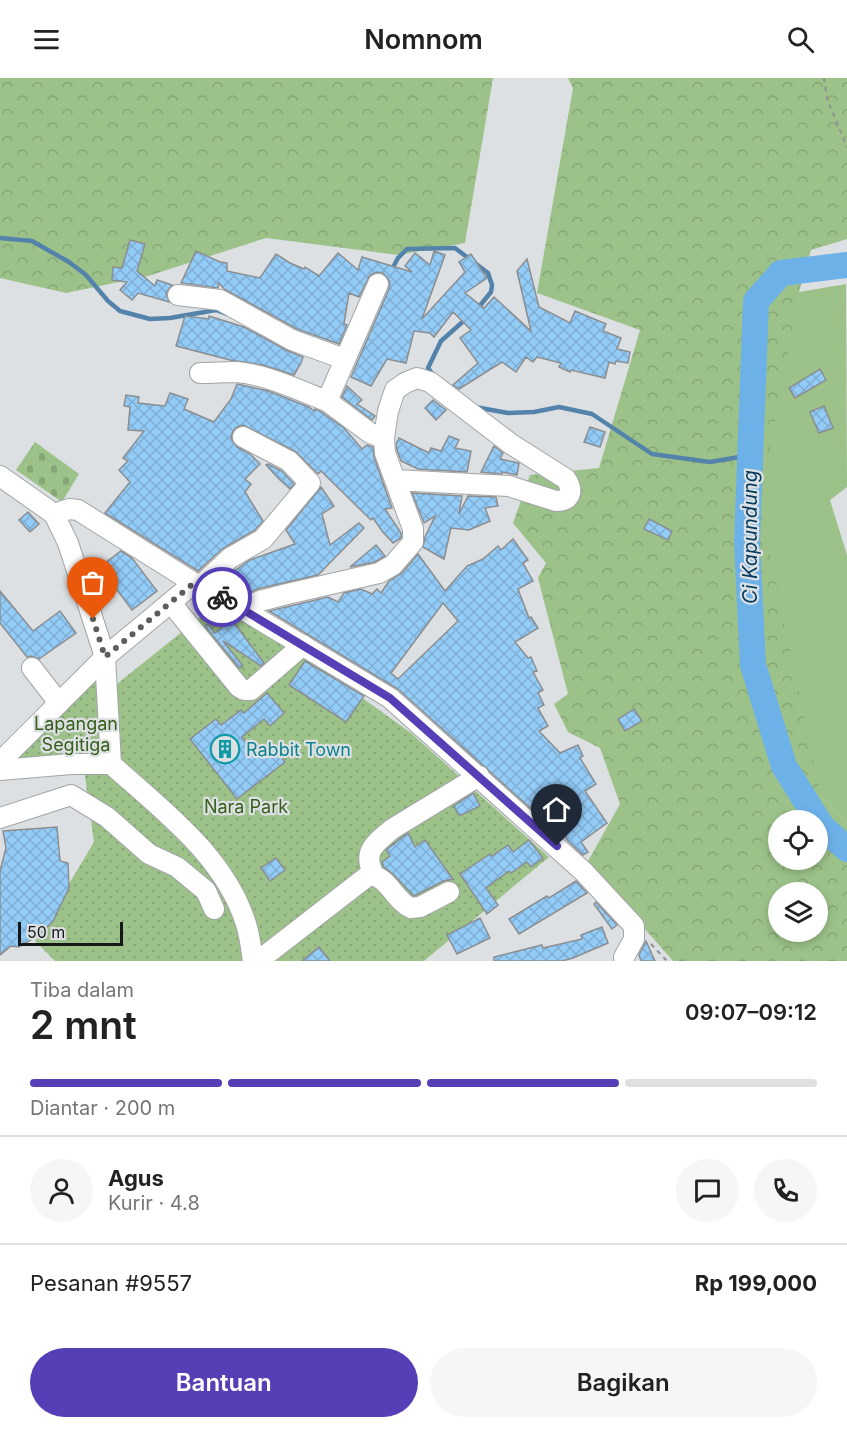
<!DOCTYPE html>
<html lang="id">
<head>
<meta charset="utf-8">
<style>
  body { margin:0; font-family:Inter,sans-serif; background:#f6f6f6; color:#222; height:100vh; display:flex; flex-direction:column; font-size:22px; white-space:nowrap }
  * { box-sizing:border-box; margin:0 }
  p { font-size:20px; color:#767676 }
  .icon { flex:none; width:33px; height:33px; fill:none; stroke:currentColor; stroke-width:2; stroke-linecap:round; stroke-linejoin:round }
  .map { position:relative; height:883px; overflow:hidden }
  .sheet { display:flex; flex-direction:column; background:#fff; flex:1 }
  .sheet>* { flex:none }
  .buttons { position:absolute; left:768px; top:732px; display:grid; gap:12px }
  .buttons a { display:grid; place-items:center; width:60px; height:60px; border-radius:50%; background:#fff; box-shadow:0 3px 9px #0003; font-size:30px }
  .scale { position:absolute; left:18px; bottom:15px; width:105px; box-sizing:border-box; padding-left:6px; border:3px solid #161718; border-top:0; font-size:16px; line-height:21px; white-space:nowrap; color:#161718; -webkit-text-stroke:4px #dde0e3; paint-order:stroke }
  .pin { position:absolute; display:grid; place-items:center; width:51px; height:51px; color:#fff; margin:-62px -26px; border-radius:50% 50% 50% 0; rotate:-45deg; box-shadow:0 0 6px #0007 }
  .pin .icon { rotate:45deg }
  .courier { position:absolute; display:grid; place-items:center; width:60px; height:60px; margin:-30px; border:4px solid #563eb6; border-radius:50%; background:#fff; color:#222; box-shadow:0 2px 8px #0007 }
  .summary em { font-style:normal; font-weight:600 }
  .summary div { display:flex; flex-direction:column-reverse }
  .summary { display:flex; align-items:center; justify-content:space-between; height:102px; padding:0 30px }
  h1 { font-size:39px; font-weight:600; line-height:45px }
  .bar { display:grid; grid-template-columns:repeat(4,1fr); gap:9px 6px; align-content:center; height:72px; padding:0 30px }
  .bar i { height:8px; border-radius:4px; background:#e0e0e0 }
  .bar .active { background:#563eb6 }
  .bar p { grid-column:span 4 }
  .line { display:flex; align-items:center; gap:15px; padding:0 30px; border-top:2px solid #e0e0e0 }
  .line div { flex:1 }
  .round { display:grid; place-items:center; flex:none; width:63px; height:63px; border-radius:32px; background:#f6f6f6 }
  .cta { display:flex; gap:12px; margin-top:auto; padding:12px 30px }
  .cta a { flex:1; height:69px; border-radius:36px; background:#563eb6; color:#fff; font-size:24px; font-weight:600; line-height:69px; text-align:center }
  .cta a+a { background:#f6f6f6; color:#222 }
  header { display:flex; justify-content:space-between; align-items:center; height:78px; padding:0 30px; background:#fff; font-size:27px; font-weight:600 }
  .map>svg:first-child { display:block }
</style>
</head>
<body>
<header><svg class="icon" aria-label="menu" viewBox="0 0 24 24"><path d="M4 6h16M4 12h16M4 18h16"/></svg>Nomnom<svg class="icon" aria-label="search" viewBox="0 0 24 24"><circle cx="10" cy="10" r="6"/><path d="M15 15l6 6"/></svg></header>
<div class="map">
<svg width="847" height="883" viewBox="0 0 847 883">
  <defs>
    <pattern id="forest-crowns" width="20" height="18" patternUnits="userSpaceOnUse" patternTransform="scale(1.5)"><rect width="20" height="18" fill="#9cc289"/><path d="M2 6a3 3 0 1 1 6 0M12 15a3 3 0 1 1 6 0" fill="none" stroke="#86a676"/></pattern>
    <pattern id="cemetery-stones" width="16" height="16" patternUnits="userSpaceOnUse" patternTransform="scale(1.5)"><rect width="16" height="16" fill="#9cc289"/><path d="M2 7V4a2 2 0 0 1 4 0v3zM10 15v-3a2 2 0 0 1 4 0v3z" fill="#86a676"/></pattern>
    <pattern id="park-dots" width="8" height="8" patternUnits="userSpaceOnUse" patternTransform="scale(1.5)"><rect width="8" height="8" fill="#9cc289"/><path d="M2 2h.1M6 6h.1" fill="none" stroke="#86a676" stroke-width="1.8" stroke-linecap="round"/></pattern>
    <pattern id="building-cross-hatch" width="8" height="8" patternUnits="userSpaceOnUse" patternTransform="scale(1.5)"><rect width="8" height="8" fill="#94ccf8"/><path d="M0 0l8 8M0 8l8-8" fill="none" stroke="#7faed4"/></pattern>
  </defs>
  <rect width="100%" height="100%" fill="#dde0e3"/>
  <!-- grass -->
  <path fill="#9cc289" d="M846,206L847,409L830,422L847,477V745L821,718L769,586L760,429L779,284L799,214Z"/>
  <!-- forest -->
  <g fill="url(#forest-crowns)" fill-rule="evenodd">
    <path d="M0,0H493L465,165L398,177L266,160L148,198L66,215L0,200Z"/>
    <path d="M568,0H847V161L811,172L799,214L760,429L821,718L847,745V883H673L587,785L620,726L600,670L568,654L554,626L568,616L538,500L546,485L513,445L530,397L599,390L640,252L537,215L573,10ZM778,742H818V782H778ZM778,814H818V854H778Z"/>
  </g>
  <!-- cemetery -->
  <path fill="url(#cemetery-stones)" d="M35,364L79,396L62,424L16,392Z"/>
  <!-- park -->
  <path fill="url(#park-dots)" d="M224,520L411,655L549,779L424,883H55L35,863L94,764L83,684L2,688L100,592L102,618Z"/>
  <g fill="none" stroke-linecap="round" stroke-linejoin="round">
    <!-- stream -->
    <g stroke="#5383aa" stroke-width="4.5">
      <path d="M0,160L32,163L69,184L86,197L108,223L120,233L150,241L170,240L216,232L227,236"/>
      <path d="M384,206L398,180L407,171L455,170L488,195L492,207L491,214L478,230"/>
      <path d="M434,298L428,290L441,263L467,240"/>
      <path d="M475,329L508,335L534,334L559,329L592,336L652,376L710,384L751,377"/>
    </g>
    <!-- river -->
    <path stroke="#6db1e9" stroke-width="26" d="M847,187L781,195L756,223L747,465L753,587L784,688L822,749L847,771"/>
  </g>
  <!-- building -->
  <g fill="url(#building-cross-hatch)" stroke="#8b8e90" stroke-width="1.5" fill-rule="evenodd">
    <path d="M130,162L145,166L137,193L155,208L157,202L172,207L166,215L169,224L138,215L132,222L120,212L127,204L112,202L113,189L122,190Z"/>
    <path d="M196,173L220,184L227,185V193L260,200L276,176L290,185L304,191L305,189L319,198L338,175L358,192L362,179L412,194L405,188L415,175L430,187L434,173L445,177L422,241L465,194L459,184L471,176L487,200L465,215L484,230L494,219L531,253L517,193L527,181L539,229L570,245L575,233L606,246L603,253L621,260L617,271L630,274L628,285L616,283L615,286L609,284L605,300L571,292L570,294L559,289L561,285L537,279L533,284L526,279L516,294L502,284L459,311L453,307L478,285L460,260L471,252L453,234L434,259L430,255L414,253L406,285L387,281L371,308L351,299L389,211L390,204L383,195L377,194L370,197L359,219L349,215L344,246L347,247L339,266L297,251L224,211L219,205L218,210L181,205Z"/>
    <path d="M185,238L209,241V238L244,249L286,272L303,279L301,285L294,297L263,287L230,282L176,268Z"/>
    <path d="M820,291L826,302L795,320L789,310Z"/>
    <path d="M237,306L268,313L309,329L314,333L315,331L321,334L344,350L362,371L367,367L373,369L374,379L392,430L385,431L401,455V460L393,465L382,453L373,440L371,442L321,393L318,396L295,373L243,347L237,349L233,353L231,360L237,369L250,376L260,386L245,401L251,406L245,414L263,443L255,452L222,471L198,493L105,435L130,404L119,392L128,383L123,380L144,353L128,352L130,329L124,328L126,317L139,319L138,325L165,328L170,315L188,321L184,331L214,344L231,321Z"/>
    <path d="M347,308L362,322L357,326L375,338L372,342L342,319Z"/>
    <path d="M433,322L446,332L436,342L425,330Z"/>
    <path d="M824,328L833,350L819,355L810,334Z"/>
    <path d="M590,349L605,354L600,369L584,364Z"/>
    <path d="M449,358L459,362L455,370L471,373L467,394L418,391L401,383L397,372L396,366L399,360L429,375L431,370L441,373Z"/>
    <path d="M494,368L503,375L500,381L519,385L517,397L502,394V396L481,394Z"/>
    <path d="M268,386L282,393L294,406L290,411L279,401L266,387Z"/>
    <path d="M321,409L334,428L322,436L330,467L359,445L364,450L318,497L257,511L243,518L238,515L230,496L250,482L295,466L286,452Z"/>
    <path d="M412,415L462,418L459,436L468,418L496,419L498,428L485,430L490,443L469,452L451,450L444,481L423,469L425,459L435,438L424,445Z"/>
    <path d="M28,434L39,446L30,454L19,442Z"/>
    <path d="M649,441L672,453L668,462L644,451Z"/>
    <path d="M513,461L528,482L523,485L533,503L518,511L529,540L531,539L538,550L515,564L528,580L531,579L537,593L533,594L543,612L538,615L544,627L538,630L548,648L539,653L560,675L578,667L583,678L580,680L596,706L585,713L607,745L581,764L588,774L583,777L568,763L560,751L557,754L398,611L269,533L328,519L338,524L344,515L361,511L372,516L377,511L381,515L389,503L402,495L418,476L445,513L467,488L483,481L498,468L501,472ZM443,525L458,543L398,601L391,595Z"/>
    <path d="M376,467L385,478L375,484L350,489Z"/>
    <path d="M121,473L132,480L157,513L132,532L100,489Z"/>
    <path d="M0,513L33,553L60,533L76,555L39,581L31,578L27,579L0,545Z"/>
    <path d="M232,542L264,585L261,588L223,563L243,588L239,590L205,548L208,546L215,555Z"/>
    <path d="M305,583L364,618L346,644L289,607Z"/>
    <path d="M267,615L284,635L270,648L264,641L242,659L257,677L271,666L285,684L237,721L190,661L216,641L221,647L241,632L244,635Z"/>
    <path d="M634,631L642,643L625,653L618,641Z"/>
    <path d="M473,715L480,728L459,738L454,728Z"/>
    <path d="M57,749L60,783L68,785L69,810L53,843L39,857L19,869L11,868L0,877V793L6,770L3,753Z"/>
    <path d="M408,755L415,769L425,762L453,801L443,803L414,818L394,797L384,789L382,784L390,778L386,772Z"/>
    <path d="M529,762L543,780L531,789L527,784L511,795L509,793L486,810L498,827L487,836L460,796L490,776L492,778L508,767L513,774Z"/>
    <path d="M276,780L285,792L270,803L261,790Z"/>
    <path d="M576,803L587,815L519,856L509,841L547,818L549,820Z"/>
    <path d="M596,824L617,847L612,851L594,826Z"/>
    <path d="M480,840L490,860L457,876L447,857Z"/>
    <path d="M602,849L608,865L573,880L562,883H494V879L542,867L543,870L582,861L581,857Z"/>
    <path d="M646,863L655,883H641L639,877Z"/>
    <path d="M319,869L330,883H302Z"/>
  </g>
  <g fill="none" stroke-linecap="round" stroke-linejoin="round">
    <!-- minor casing -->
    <g stroke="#a2a5a7" stroke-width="22">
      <g id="minor">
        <path d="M378,206L327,323L370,355L384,360"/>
        <path d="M178,217L220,222L292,262L344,281"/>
        <path d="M200,295C212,295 225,294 237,294C268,297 298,312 327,323"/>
        <path d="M0,398L54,436L68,465L105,579L111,686C162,732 225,778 246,846C250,858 251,871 253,883"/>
        <path d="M54,436L69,431L78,432L194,505L242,531L390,620L584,794L634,848V861L624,879"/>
        <path d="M201,507L230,480L263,461L310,405L289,383L243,359"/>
        <path d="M171,525L239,609L244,612H251L303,567"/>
        <path d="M242,531L260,523L287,516L379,495L393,487L413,464V451L385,375L384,360L388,333L395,312L405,305L417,300L430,304L511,366L566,401C574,413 571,423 556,423L509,408L395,402"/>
        <path d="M32,590L59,625"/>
        <path d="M0,684L105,579L194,505"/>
        <path d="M0,692L71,686H111"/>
        <path d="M0,740L71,717L107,739L149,776L177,789L206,813L214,831"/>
        <path d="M374,797C362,774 374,766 392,751L479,698"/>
        <path d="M258,883L369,797C387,797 395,823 411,830L420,829L449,814"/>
      </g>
    </g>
    <!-- path -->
    <g stroke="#8f9193" stroke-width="2" stroke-dasharray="4.5 4.5" stroke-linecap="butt">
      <path d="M824,0L827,21L847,69"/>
      <path d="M651,866L667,883"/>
    </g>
    <!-- minor -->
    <use href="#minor" stroke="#fff" stroke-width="20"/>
  </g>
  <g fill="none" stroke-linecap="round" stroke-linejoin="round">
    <!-- done -->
    <path stroke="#5c5d5f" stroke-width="6" stroke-dasharray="0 10.8" d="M93,541L105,579L194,505L222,519"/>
    <!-- route -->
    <path stroke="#563eb6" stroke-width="8" d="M222,519L390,620L557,768"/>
  </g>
  <!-- icons -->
  <defs>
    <g id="building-ring" transform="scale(1.5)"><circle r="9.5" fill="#dde0e3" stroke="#0f9aa8" stroke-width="1.5"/><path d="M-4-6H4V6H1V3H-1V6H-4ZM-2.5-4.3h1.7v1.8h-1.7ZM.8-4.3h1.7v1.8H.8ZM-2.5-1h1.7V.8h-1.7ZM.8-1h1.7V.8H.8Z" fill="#0f9aa8"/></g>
  </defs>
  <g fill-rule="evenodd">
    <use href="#building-ring" x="225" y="671"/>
  </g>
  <g text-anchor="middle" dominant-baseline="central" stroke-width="4.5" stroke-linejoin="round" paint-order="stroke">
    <!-- park labels -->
    <g font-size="18" fill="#345e19" stroke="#dde0e3">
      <text x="76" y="645">Lapangan<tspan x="76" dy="21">Segitiga</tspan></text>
      <text x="246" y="728">Nara Park</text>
    </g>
    <!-- culture labels -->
    <g font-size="18" fill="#0d838f" stroke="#dde0e3" text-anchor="start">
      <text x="246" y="671">Rabbit Town</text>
    </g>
    <!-- water labels -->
    <g font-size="20" font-style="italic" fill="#033b5f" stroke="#dde0e3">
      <text transform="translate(750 459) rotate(-90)">Ci Kapundung</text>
    </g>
  </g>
</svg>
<div class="buttons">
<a><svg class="icon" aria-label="locate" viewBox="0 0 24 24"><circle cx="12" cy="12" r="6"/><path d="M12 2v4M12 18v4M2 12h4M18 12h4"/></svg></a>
<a><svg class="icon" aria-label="layers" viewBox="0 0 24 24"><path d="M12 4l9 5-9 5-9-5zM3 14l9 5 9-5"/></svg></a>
</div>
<div class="scale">50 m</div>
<div class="pin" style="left:93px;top:541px;background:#ea580c"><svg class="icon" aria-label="bag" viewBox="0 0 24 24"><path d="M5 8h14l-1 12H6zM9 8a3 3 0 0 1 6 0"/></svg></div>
<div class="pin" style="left:557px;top:768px;background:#1f2937"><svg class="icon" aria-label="home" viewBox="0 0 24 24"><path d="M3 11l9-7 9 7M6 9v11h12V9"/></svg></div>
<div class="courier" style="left:222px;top:519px"><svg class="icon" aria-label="bike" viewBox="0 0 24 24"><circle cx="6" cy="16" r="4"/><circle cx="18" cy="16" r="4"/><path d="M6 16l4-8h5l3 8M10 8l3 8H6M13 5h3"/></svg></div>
</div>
<section class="sheet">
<div class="summary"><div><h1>2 mnt</h1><p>Tiba dalam</p></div><em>09:07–09:12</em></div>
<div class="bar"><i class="active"></i><i class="active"></i><i class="active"></i><i></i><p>Diantar · 200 m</p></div>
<div class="line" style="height:108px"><a class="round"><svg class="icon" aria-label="person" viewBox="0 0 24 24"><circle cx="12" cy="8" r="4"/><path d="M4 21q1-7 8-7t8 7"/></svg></a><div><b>Agus</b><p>Kurir · 4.8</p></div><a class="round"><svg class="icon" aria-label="chat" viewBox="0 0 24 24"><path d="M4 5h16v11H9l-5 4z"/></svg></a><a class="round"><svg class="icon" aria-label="phone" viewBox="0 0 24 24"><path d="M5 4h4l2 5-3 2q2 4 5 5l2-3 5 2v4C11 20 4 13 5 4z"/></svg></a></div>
<div class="line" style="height:78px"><div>Pesanan #9557</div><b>Rp 199,000</b></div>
<div class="cta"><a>Bantuan</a><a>Bagikan</a></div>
</section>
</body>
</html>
